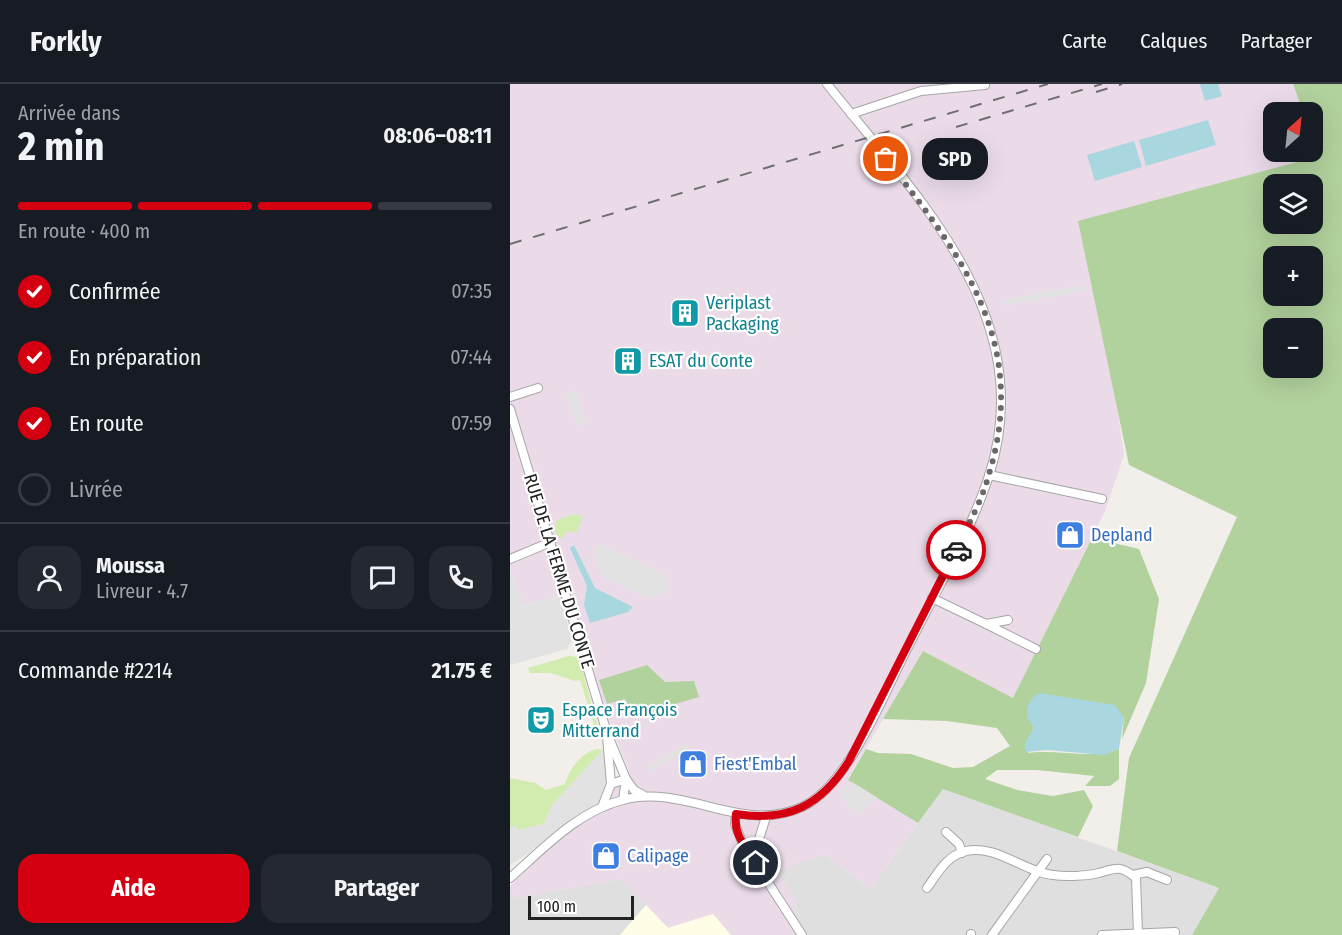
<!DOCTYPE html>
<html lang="fr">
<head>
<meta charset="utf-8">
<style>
  body { margin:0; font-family:"Fira Sans Condensed",sans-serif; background:#242831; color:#f1f3f6; height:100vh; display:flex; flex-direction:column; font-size:22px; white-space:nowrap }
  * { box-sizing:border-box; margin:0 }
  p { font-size:20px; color:#9ea1a6 }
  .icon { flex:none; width:33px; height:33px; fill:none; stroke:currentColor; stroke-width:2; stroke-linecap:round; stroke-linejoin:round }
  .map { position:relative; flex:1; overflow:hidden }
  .sheet { display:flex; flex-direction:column; background:#171b24; width:510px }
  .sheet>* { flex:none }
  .needle { width:39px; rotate:27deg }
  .buttons { position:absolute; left:753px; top:18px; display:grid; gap:12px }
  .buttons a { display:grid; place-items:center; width:60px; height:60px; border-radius:12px; background:#171b24; box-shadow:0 6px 24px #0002; font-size:30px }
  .scale { position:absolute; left:18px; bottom:15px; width:106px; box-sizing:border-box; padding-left:6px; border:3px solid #222; border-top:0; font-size:16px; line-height:21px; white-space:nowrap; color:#222; -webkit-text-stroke:4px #fff; paint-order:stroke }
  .pin { position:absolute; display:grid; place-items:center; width:51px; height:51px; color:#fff; margin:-26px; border:3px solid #fff; border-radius:50%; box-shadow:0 2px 6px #0007 }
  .courier { position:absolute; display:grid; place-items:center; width:60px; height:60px; margin:-30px; border:4px solid #d40011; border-radius:50%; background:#fff; color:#222; box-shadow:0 2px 8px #0007 }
  .bubble { position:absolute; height:42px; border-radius:18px; background:#171b24; box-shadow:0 6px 24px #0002; font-size:20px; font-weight:700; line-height:42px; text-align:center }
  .head em { font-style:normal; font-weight:700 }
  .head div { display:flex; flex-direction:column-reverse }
  .head { display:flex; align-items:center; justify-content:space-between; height:102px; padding:0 18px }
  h1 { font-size:39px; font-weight:700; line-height:45px }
  .bar { display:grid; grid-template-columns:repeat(4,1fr); gap:9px 6px; align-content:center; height:72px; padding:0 18px }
  .bar i { height:8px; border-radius:4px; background:#363941 }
  .bar .on { background:#d40011 }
  .bar p { grid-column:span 4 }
  .line { display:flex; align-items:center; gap:15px; padding:0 18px; border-top:2px solid #363941 }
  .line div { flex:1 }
  .round { display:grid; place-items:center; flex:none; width:63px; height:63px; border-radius:18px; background:#242831 }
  ol { padding:0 18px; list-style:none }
  li { display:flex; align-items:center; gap:18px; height:66px }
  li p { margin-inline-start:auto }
  li .icon { padding:6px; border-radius:50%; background:#d40011; color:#fff; stroke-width:4 }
  li:last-child { color:#9ea1a6 }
  li i { width:33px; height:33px; border:3px solid #363941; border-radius:50% }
  .primary-button { display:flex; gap:12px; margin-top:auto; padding:12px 18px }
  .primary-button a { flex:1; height:69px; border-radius:18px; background:#d40011; color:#fff; font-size:24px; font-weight:700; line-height:69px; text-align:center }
  .primary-button a+a { background:#242831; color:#f1f3f6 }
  header { display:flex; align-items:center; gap:36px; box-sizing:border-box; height:84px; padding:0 30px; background:#171b24; border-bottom:2px solid #363941 }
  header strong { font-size:28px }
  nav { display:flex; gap:33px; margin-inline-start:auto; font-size:21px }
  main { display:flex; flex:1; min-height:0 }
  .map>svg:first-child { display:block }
</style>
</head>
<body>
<header>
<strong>Forkly</strong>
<nav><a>Carte</a><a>Calques</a><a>Partager</a></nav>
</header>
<main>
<section class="sheet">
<div class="head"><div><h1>2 min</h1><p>Arrivée dans</p></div><em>08:06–08:11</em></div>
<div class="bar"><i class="on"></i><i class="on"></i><i class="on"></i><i></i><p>En route · 400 m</p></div>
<ol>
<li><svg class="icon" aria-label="check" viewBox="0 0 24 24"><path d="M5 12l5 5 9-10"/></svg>Confirmée<p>07:35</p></li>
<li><svg class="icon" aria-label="check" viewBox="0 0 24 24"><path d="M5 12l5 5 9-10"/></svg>En préparation<p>07:44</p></li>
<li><svg class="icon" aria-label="check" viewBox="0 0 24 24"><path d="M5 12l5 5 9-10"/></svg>En route<p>07:59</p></li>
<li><i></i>Livrée</li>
</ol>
<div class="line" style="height:108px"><a class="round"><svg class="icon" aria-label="person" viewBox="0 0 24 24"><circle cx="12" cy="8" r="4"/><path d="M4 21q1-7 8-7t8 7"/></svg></a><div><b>Moussa</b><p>Livreur · 4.7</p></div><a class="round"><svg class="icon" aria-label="chat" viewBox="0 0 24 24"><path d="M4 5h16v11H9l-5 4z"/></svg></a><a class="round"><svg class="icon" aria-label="phone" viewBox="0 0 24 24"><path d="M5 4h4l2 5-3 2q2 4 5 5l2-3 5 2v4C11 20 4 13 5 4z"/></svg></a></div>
<div class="line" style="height:78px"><div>Commande #2214</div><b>21.75 €</b></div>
<div class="primary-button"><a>Aide</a><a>Partager</a></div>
</section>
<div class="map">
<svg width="832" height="851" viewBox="0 0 832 851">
  <rect width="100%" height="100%" fill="#f2eee9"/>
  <!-- residential -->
  <g fill="#e0dfdf">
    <path d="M433,705L709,804L682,851H284L286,815L266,788L314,770L360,805Z"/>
    <path d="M111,795L136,821L110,851H0V806L6,814Z"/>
  </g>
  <!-- industrial -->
  <path fill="#ebdbe9" d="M0,0H783L793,28H764V68H802L803,54L809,72L569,139L605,309L614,371L595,427L503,615L413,567L338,695L408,739L360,805L314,770L267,788L286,815L284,851H221L202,830L158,844L111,795L6,814L0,806V802L119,687L49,512L12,522L0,483Z"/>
  <!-- education -->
  <path fill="#fffde5" d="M136,821L158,844L203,830L221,851H110Z"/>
  <!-- grass -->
  <g fill="#d2ecaf">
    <path d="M65,430L73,433L66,449L56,447L53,455L46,450L44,444L47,436Z"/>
    <path d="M59,572L67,573L70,578L87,640L86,654L81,651L79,642L84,640L70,596L65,597L41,589H20L18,584Z"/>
    <path d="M87,665L93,666L42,721L34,740L9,746L5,741L0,744V694L25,699L36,706L55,700C59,685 71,669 87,665Z"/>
  </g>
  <!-- forest -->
  <g fill="#b1d19d" fill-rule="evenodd">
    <path d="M783,0H832V851H682L709,804L607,767L619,674L727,433L619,381L568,137L809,72L803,54L802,28H793ZM802,100V140H764V100ZM764,172H802V212H764ZM764,244H802V284H764Z"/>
    <path d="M582,454L629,465L649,515L636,599L612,655L614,633L517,632L524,643L518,669C546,665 586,676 609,665V695L600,702H575L584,692L527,686H487L475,695L507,706L543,712L574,706L583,722L568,753L433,705L408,739L338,696L356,665L368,669L401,670L443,684L463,683L500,662L487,644L437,637L373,635L413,567L503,614Z"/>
    <path d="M137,581L155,598L184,597L189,613L121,633L115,615L97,620L89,596Z"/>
  </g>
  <!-- parking -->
  <g fill="#e2e2e2">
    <path d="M574,201L575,207L494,221V216Z"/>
    <path d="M66,306L76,339L67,343L56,309Z"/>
    <path d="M87,459L156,491L157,510L139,514L92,492L83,469Z"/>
    <path d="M0,485L14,522L50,511L62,556L57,565L0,581Z"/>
    <path d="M177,659L180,664L140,688L137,683Z"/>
    <path d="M93,666L98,703L91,717L57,739L25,767V764L21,763L23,766L0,781V744L5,741L9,746L34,740L42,721Z"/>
    <path d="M342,698L368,714L350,730L347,726L344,728L330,709Z"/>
  </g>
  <!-- water -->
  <g fill="#a9d7df">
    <path d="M690,0H708L712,12L695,17Z"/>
    <path d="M698,36L706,61L636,82L629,56Z"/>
    <path d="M624,57L632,83L585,97L577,71Z"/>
    <path d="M64,461L85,504L123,523L118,528L80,539L74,521L77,502L60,464Z"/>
    <path d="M529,609L605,621L614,633L609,665L594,671L537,666L516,668L515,659L524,643C513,632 515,617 529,609Z"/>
  </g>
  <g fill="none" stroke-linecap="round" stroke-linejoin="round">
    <!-- minor casing -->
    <g stroke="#a6a6a6" stroke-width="10">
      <g id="minor">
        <path d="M341,30L411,7L475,1"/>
        <path d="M0,313L28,304"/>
        <path d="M0,325L97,649L116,695L113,716"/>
        <path d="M479,391L592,415"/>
        <path d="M0,475L41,458"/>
        <path d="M422,514L476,540L498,536"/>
        <path d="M476,540L526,565"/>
        <path d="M101,700L116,695L124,706L133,711"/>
        <path d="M92,723L101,700L97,653"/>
        <path d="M226,730L225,740L232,758L292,851"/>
        <path d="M436,748L449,760L452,769"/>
        <path d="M243,774L256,733"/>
        <path d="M623,791L637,788L657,796"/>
        <path d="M0,794C34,764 68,727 113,716C176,699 233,752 294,722C339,700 374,610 397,565C425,509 459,452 479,392C530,233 408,114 317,0"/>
        <path d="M417,804C428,789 436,772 456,767C486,760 514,788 543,791C556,793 577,792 589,789C607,784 610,781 626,794L628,849"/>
        <path d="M461,850V851"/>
        <path d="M482,851L537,775"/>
        <path d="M592,851L665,848"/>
      </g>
    </g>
    <!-- minor -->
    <use href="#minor" stroke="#fff" stroke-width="8"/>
    <!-- rail -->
    <g stroke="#707070" stroke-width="2" stroke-dasharray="12 12" stroke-linecap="butt">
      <path d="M586,8L612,0"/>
      <path d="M446,43L592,0"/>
      <path d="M0,160L538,0"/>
    </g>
  </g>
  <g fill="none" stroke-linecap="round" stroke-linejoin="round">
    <!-- done -->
    <path stroke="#6b6968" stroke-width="6" stroke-dasharray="0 10.8" d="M376,75C453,173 519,259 479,390C472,417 458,441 446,466"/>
    <!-- route -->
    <path stroke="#d40011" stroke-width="8" d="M246,779C236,763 223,751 226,730C278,738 311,722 339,677L446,466"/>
  </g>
  <!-- icons -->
  <defs>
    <g id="building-square" transform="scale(1.5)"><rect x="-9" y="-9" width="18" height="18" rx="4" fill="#0f9aa8" stroke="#fff"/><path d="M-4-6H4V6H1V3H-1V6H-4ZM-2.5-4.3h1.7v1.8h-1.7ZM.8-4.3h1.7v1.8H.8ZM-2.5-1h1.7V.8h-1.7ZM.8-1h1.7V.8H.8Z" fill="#fff"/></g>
    <g id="shop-square" transform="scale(1.5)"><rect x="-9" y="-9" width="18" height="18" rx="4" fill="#3f7fe0" stroke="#fff"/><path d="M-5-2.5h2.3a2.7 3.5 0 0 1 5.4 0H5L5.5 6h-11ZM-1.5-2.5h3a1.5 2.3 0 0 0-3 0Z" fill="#fff"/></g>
    <g id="theatre-square" transform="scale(1.5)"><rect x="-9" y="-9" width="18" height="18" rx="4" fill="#0f9aa8" stroke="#fff"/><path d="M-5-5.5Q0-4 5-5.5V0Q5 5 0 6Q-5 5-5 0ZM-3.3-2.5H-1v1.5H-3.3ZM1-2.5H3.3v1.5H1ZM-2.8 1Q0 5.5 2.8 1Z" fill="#fff"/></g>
  </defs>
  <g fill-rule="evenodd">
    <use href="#building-square" x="175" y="229"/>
    <use href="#building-square" x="118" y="277"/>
    <use href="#shop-square" x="560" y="451"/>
    <use href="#theatre-square" x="31" y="636"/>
    <use href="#shop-square" x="183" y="680"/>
    <use href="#shop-square" x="96" y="772"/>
  </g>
  <g text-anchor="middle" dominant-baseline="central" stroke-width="4.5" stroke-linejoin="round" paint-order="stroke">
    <!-- culture labels -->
    <g font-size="18" fill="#0d838f" stroke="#fff" text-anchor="start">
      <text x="196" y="219">Veriplast<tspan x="196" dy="21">Packaging</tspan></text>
      <text x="139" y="277">ESAT du Conte</text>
      <text x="52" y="626">Espace François<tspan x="52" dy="21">Mitterrand</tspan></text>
    </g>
    <!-- shop labels -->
    <g font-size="18" fill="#366cbe" stroke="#fff" text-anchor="start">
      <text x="581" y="451">Depland</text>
      <text x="204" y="680">Fiest'Embal</text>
      <text x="117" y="772">Calipage</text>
    </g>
    <!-- street labels -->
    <g font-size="18" fill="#222" stroke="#fff">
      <text transform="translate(49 487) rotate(73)">RUE DE LA FERME DU CONTE</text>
    </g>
  </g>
</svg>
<div class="buttons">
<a><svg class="needle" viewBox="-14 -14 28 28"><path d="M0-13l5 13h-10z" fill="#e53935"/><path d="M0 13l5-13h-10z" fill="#9ea1a6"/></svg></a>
<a><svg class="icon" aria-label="layers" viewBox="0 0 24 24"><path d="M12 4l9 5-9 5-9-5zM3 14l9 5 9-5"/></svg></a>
<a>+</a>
<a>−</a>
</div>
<div class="scale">100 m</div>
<div class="pin" style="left:376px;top:75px;background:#ea580c"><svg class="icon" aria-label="bag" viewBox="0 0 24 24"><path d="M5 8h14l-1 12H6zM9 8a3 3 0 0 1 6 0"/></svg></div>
<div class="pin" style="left:246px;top:779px;background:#1f2937"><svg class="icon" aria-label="home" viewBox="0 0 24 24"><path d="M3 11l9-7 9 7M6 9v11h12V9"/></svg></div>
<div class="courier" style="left:446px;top:466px"><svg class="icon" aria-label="car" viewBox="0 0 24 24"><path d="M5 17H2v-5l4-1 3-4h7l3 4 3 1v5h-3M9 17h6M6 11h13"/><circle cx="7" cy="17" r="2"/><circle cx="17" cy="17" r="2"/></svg></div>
<div class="bubble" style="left:412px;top:54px;width:66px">SPD</div>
</div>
</main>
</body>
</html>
